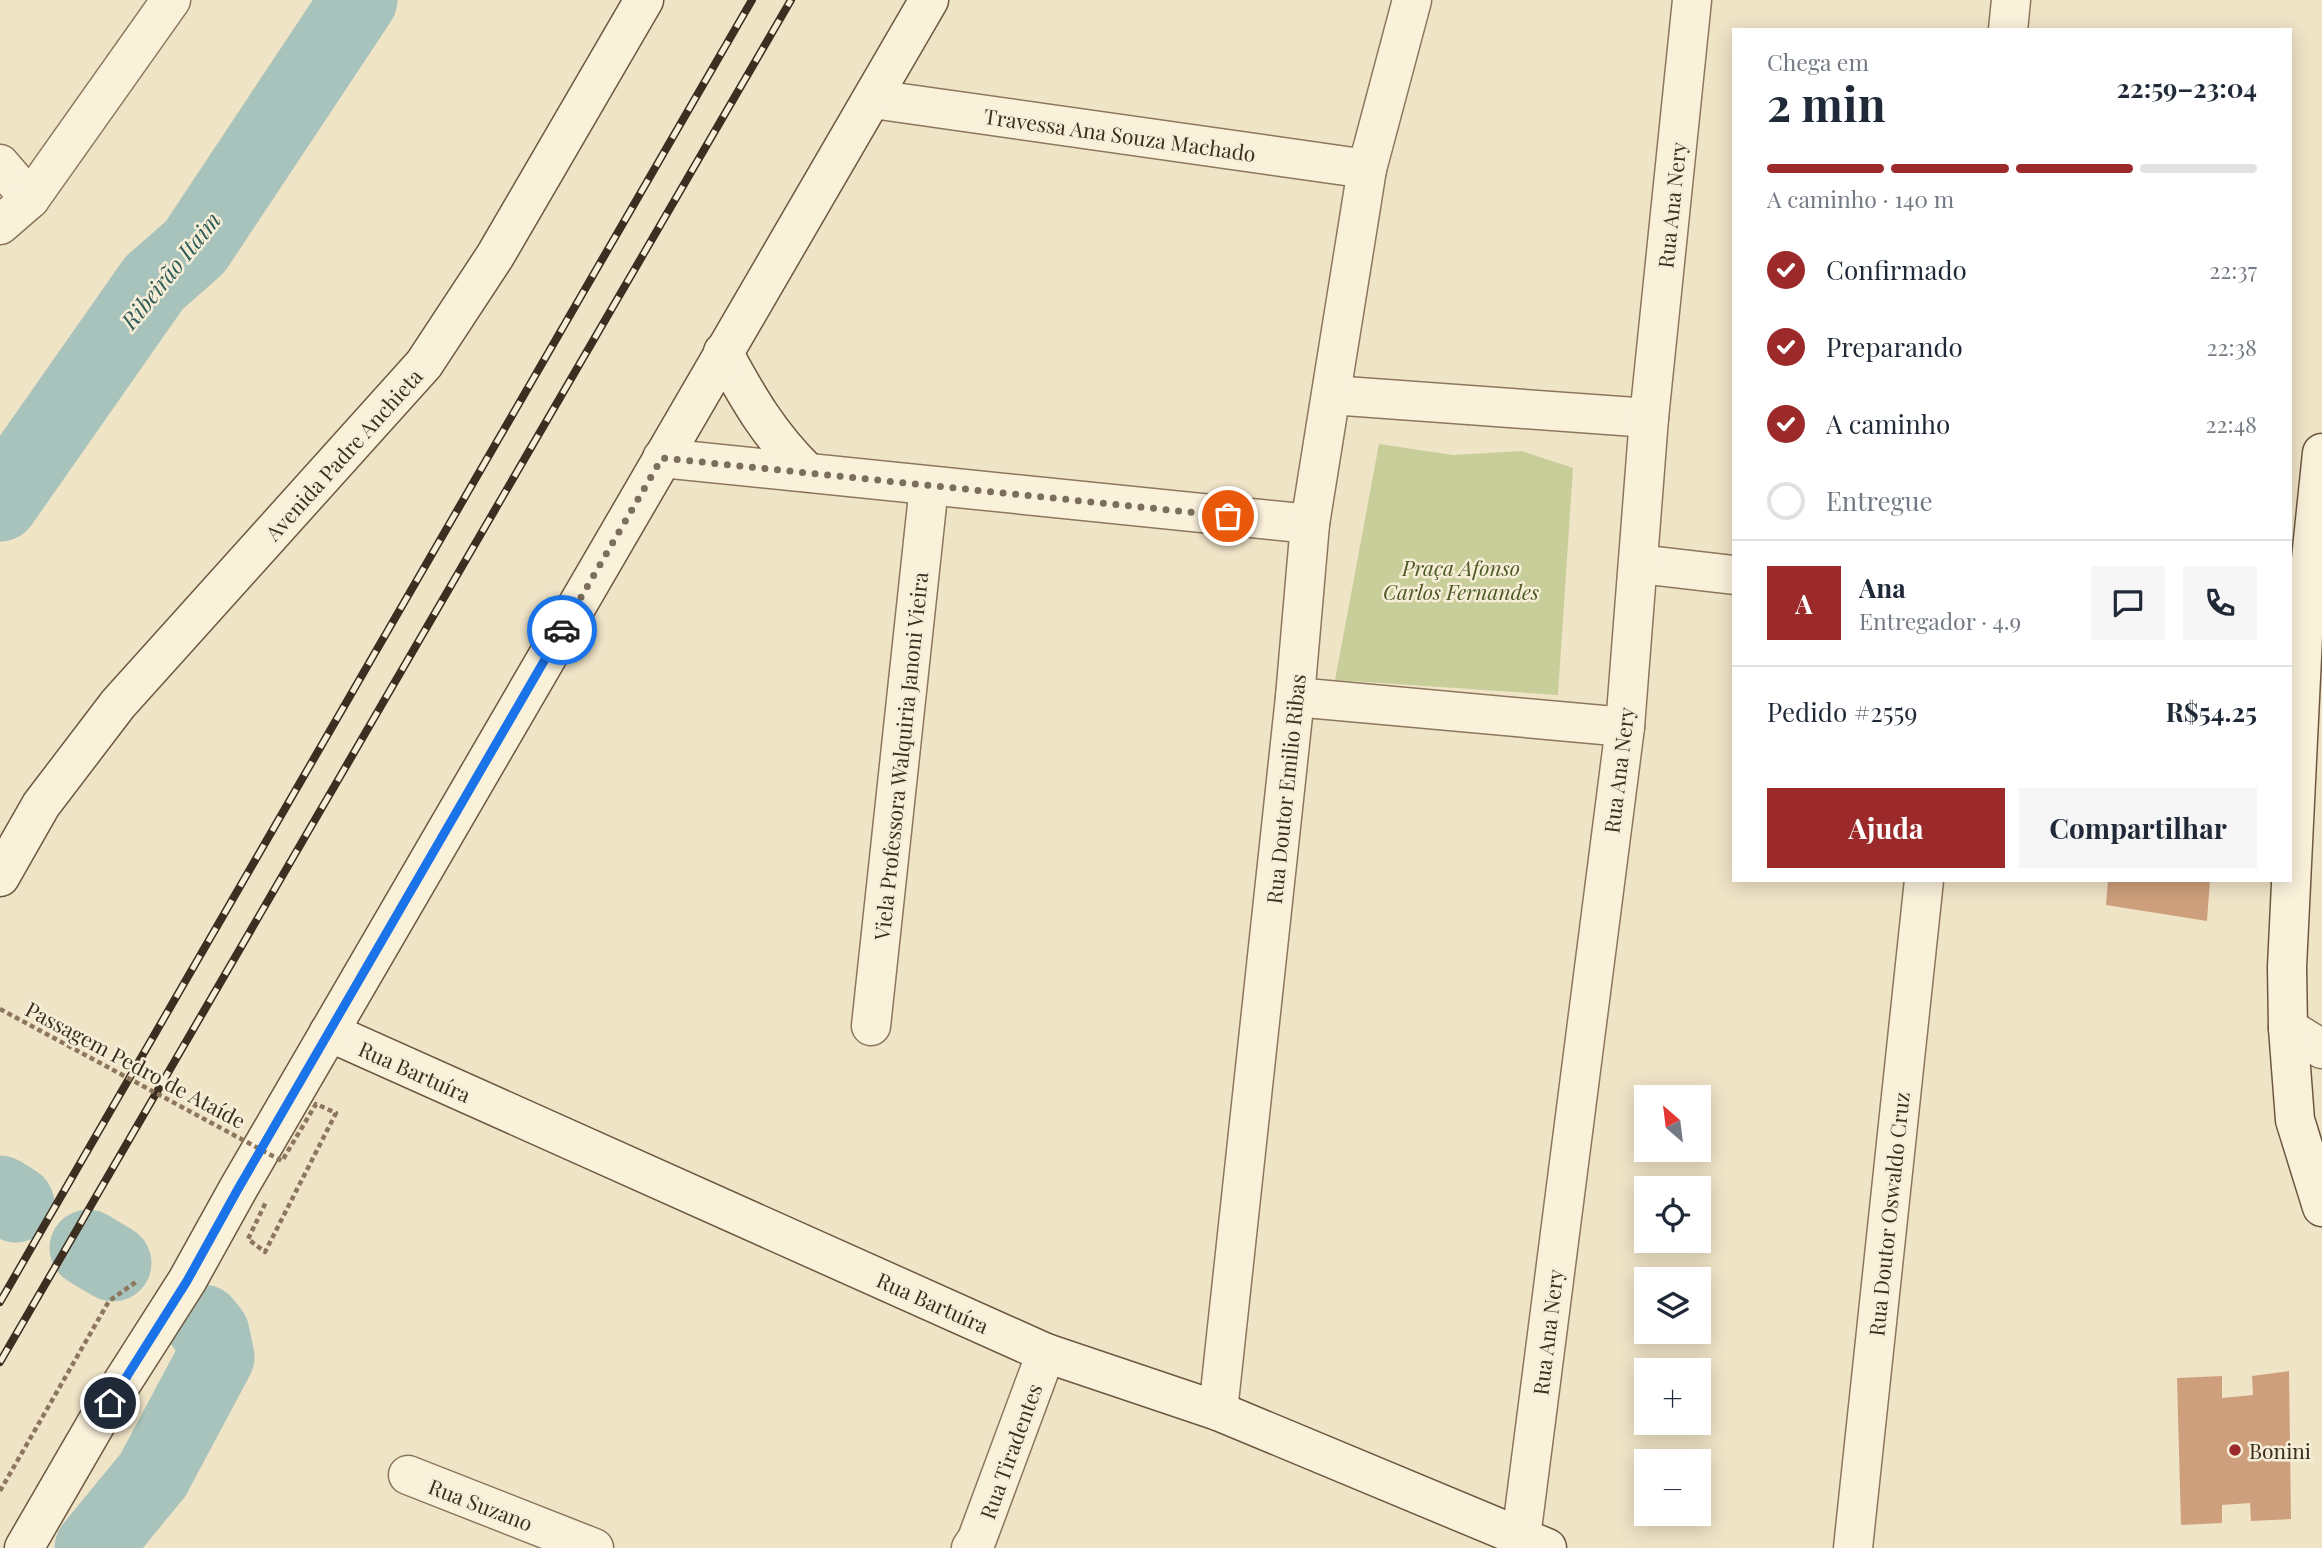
<!DOCTYPE html>
<html lang="pt">
<head>
<meta charset="utf-8">
<style>
  body { margin:0; font-family:"Playfair Display",serif; background:#f6f6f7; color:#1f2937; height:100vh; display:flex; flex-direction:column; font-size:26px; white-space:nowrap }
  * { box-sizing:border-box; margin:0 }
  p { font-size:23px; color:#747a83 }
  .icon { flex:none; width:38px; height:38px; fill:none; stroke:currentColor; stroke-width:2; stroke-linecap:round; stroke-linejoin:round }
  .map { position:relative; flex:1; overflow:hidden }
  .panel { position:absolute; left:1732px; top:28px; width:560px; height:854px; display:flex; flex-direction:column; background:#fff; border-radius:0px; box-shadow:0 4px 18px #0003 }
  .panel>* { flex:none }
  .needle { width:46px; rotate:332deg }
  .controls { position:absolute; left:1634px; top:1085px; display:grid; gap:14px }
  .controls a { display:grid; place-items:center; width:77px; height:77px; border-radius:0px; background:#fff; box-shadow:0 4px 18px #0003; font-size:35px }
  .pin { position:absolute; display:grid; place-items:center; width:60px; height:60px; color:#fff; margin:-30px; border:4px solid #fff; border-radius:50%; box-shadow:0 2px 7px #0007 }
  .courier { position:absolute; display:grid; place-items:center; width:70px; height:70px; margin:-35px; border:5px solid #1a73e8; border-radius:50%; background:#fff; color:#222; box-shadow:0 2px 9px #0007 }
  .overview em { font-style:normal; font-weight:700 }
  .overview div { display:flex; flex-direction:column-reverse }
  .overview { display:flex; align-items:center; justify-content:space-between; height:119px; padding:0 35px }
  h1 { font-size:46px; font-weight:700; line-height:52px }
  .bar { display:grid; grid-template-columns:repeat(4,1fr); gap:10px 7px; align-content:center; height:84px; padding:0 35px }
  .bar i { height:9px; border-radius:5px; background:#e0e1e3 }
  .bar .current { background:#9d2a2a }
  .bar p { grid-column:span 4 }
  .line { display:flex; align-items:center; gap:18px; padding:0 35px; border-top:2px solid #e0e1e3 }
  .line div { flex:1 }
  .round { display:grid; place-items:center; flex:none; width:74px; height:74px; border-radius:0px; background:#f6f6f7 }
  ol { padding:0 35px; list-style:none }
  li { display:flex; align-items:center; gap:21px; height:77px }
  li p { margin-inline-start:auto }
  li .icon { padding:7px; border-radius:50%; background:#9d2a2a; color:#fff; stroke-width:4 }
  li:last-child { color:#747a83 }
  li i { width:38px; height:38px; border:4px solid #e0e1e3; border-radius:50% }
  .action { display:flex; gap:14px; margin-top:auto; padding:14px 35px }
  .action a { flex:1; height:80px; border-radius:0px; background:#9d2a2a; color:#fff; font-size:28px; font-weight:700; line-height:80px; text-align:center }
  .action a+a { background:#f6f6f7; color:#1f2937 }
  .map>svg:first-child { display:block }
</style>
</head>
<body>
<div class="map">
<svg width="2322" height="1548" viewBox="0 0 2322 1548">
  <rect width="100%" height="100%" fill="#f0e4c7"/>
  <!-- green -->
  <path fill="#c8ce9a" d="M1379,444L1453,455L1522,451L1573,468L1558,695L1335,680Z"/>
  <g fill="none" stroke-linecap="round" stroke-linejoin="round">
    <!-- river -->
    <g stroke="#a8c3bc" stroke-width="77">
      <path d="M0,503L154,283L195,247L359,0"/>
      <path d="M0,1194L16,1204"/>
      <path d="M88,1248L113,1263"/>
      <path d="M93,1548L153,1475L216,1357L211,1333L203,1323"/>
    </g>
  </g>
  <!-- building -->
  <g fill="#ce9f7c">
    <path d="M2108,880H2210L2207,921L2106,905Z"/>
    <path d="M2289,1371L2291,1519L2251,1521L2250,1503L2222,1505V1523L2181,1525L2177,1378L2222,1376V1398L2253,1395L2252,1376Z"/>
  </g>
  <g fill="none" stroke-linecap="round" stroke-linejoin="round">
    <!-- street casing -->
    <g stroke="#8c765c" stroke-width="41">
      <g id="street">
        <path d="M2008,30L2011,0"/>
        <path d="M873,99L1367,169"/>
        <path d="M0,164L30,199"/>
        <path d="M0,225L30,199L171,0"/>
        <path d="M1331,395L1649,418"/>
        <path d="M662,458L1310,524"/>
        <path d="M1639,564L1734,575"/>
        <path d="M1295,697L1625,727"/>
        <path d="M871,1026L929,486"/>
        <path d="M2288,1028L2322,1049"/>
        <path d="M1218,1411L1295,697L1310,524L1367,169L1412,0"/>
        <path d="M408,1475L594,1548"/>
        <path d="M1521,1537L1625,727L1649,418L1692,0"/>
        <path d="M971,1548L977,1539L1046,1353"/>
        <path d="M1853,1548L1924,880"/>
      </g>
    </g>
    <!-- secondary casing -->
    <g stroke="#6e573f" stroke-width="41">
      <g id="secondary">
        <path d="M723,352C748,398 769,435 807,472"/>
        <path d="M2322,453L2303,636L2287,967L2288,1028L2295,1120L2322,1207"/>
        <path d="M0,877L41,805L118,704L424,364L495,256L644,0"/>
        <path d="M329,1032L1046,1353L1218,1411L1547,1548"/>
        <path d="M24,1548L97,1422L187,1281L238,1189L929,0"/>
      </g>
    </g>
    <!-- path -->
    <path stroke="#8c765c" stroke-width="4.5" stroke-dasharray="5 3.5" stroke-linecap="butt" d="M0,1491L109,1301L136,1282"/>
    <!-- street -->
    <use href="#street" stroke="#faf1db" stroke-width="38"/>
    <!-- secondary -->
    <use href="#secondary" stroke="#faf1db" stroke-width="38"/>
    <!-- rail casing -->
    <g stroke="#3c2e20" stroke-width="8">
      <g id="rail">
        <path d="M0,1302L752,0"/>
        <path d="M0,1362L791,0"/>
      </g>
    </g>
    <!-- rail -->
    <use href="#rail" stroke="#f7eed7" stroke-width="5" stroke-dasharray="16" stroke-linecap="butt"/>
    <!-- path-bridge -->
    <path stroke="#8c765c" stroke-width="4.5" stroke-dasharray="5 3.5" stroke-linecap="butt" d="M0,1009L282,1161L316,1104L336,1113L265,1252L248,1239L266,1202"/>
  </g>
  <g fill="none" stroke-linecap="round" stroke-linejoin="round">
    <!-- done -->
    <path stroke="#7b6e5a" stroke-width="7" stroke-dasharray="0 12.6" d="M562,630L662,458L1228,516"/>
    <!-- route -->
    <path stroke="#1a73e8" stroke-width="9" d="M110,1403L187,1281L238,1189L562,630"/>
  </g>
  <!-- markers -->
  <circle fill="#9d2a2a" stroke="#f7eed7" stroke-width="2.5" cx="2235" cy="1450" r="7"/>
  <g text-anchor="middle" dominant-baseline="central" stroke-width="5" stroke-linejoin="round" paint-order="stroke">
    <!-- street labels -->
    <g font-size="21" fill="#3c2e20" stroke="#f7eed7">
      <text transform="translate(1120 134) rotate(8)">Travessa Ana Souza Machado</text>
      <text transform="translate(1671 205) rotate(-84)">Rua Ana Nery</text>
      <text transform="translate(343 454) rotate(-48)">Avenida Padre Anchieta</text>
      <text transform="translate(900 756) rotate(-84)">Viela Professora Walquiria Janoni Vieira</text>
      <text transform="translate(1618 770) rotate(-83)">Rua Ana Nery</text>
      <text transform="translate(1285 789) rotate(-84)">Rua Doutor Emilio Ribas</text>
      <text transform="translate(136 1064) rotate(28)">Passagem Pedro de Ataíde</text>
      <text transform="translate(415 1071) rotate(24)">Rua Bartuíra</text>
      <text transform="translate(1888 1214) rotate(-84)">Rua Doutor Oswaldo Cruz</text>
      <text transform="translate(933 1302) rotate(24)">Rua Bartuíra</text>
      <text transform="translate(1547 1332) rotate(-83)">Rua Ana Nery</text>
      <text transform="translate(1010 1451) rotate(-70)">Rua Tiradentes</text>
      <text transform="translate(481 1504) rotate(21)">Rua Suzano</text>
    </g>
    <!-- park labels -->
    <g font-size="21" font-style="italic" fill="#4c5926" stroke="#f7eed7">
      <text x="1461" y="567">Praça Afonso<tspan x="1461" dy="24">Carlos Fernandes</tspan></text>
    </g>
    <!-- poi labels -->
    <g font-size="21" fill="#3c2e20" stroke="#f7eed7" text-anchor="start">
      <text x="2249" y="1450">Bonini</text>
    </g>
    <!-- water labels -->
    <g font-size="23" font-style="italic" fill="#2f5c59" stroke="#f7eed7">
      <text transform="translate(170 270) rotate(-51)">Ribeirão Itaim</text>
    </g>
  </g>
</svg>
<div class="controls">
<a><svg class="needle" viewBox="-14 -14 28 28"><path d="M0-13l5 13h-10z" fill="#e53935"/><path d="M0 13l5-13h-10z" fill="#747a83"/></svg></a>
<a><svg class="icon" aria-label="locate" viewBox="0 0 24 24"><circle cx="12" cy="12" r="6"/><path d="M12 2v4M12 18v4M2 12h4M18 12h4"/></svg></a>
<a><svg class="icon" aria-label="layers" viewBox="0 0 24 24"><path d="M12 4l9 5-9 5-9-5zM3 14l9 5 9-5"/></svg></a>
<a>+</a>
<a>−</a>
</div>
<div class="pin" style="left:1228px;top:516px;background:#ea580c"><svg class="icon" aria-label="bag" viewBox="0 0 24 24"><path d="M5 8h14l-1 12H6zM9 8a3 3 0 0 1 6 0"/></svg></div>
<div class="pin" style="left:110px;top:1403px;background:#1f2937"><svg class="icon" aria-label="home" viewBox="0 0 24 24"><path d="M3 11l9-7 9 7M6 9v11h12V9"/></svg></div>
<div class="courier" style="left:562px;top:630px"><svg class="icon" aria-label="car" viewBox="0 0 24 24"><path d="M5 17H2v-5l4-1 3-4h7l3 4 3 1v5h-3M9 17h6M6 11h13"/><circle cx="7" cy="17" r="2"/><circle cx="17" cy="17" r="2"/></svg></div>
<section class="panel">
<div class="overview"><div><h1>2 min</h1><p>Chega em</p></div><em>22:59–23:04</em></div>
<div class="bar"><i class="current"></i><i class="current"></i><i class="current"></i><i></i><p>A caminho · 140 m</p></div>
<ol>
<li><svg class="icon" aria-label="check" viewBox="0 0 24 24"><path d="M5 12l5 5 9-10"/></svg>Confirmado<p>22:37</p></li>
<li><svg class="icon" aria-label="check" viewBox="0 0 24 24"><path d="M5 12l5 5 9-10"/></svg>Preparando<p>22:38</p></li>
<li><svg class="icon" aria-label="check" viewBox="0 0 24 24"><path d="M5 12l5 5 9-10"/></svg>A caminho<p>22:48</p></li>
<li><i></i>Entregue</li>
</ol>
<div class="line" style="height:126px"><b class="round" style="background:#9d2a2a;color:#fff">A</b><div><b>Ana</b><p>Entregador · 4.9</p></div><a class="round"><svg class="icon" aria-label="chat" viewBox="0 0 24 24"><path d="M4 5h16v11H9l-5 4z"/></svg></a><a class="round"><svg class="icon" aria-label="phone" viewBox="0 0 24 24"><path d="M5 4h4l2 5-3 2q2 4 5 5l2-3 5 2v4C11 20 4 13 5 4z"/></svg></a></div>
<div class="line" style="height:91px"><div>Pedido #2559</div><b>R$54.25</b></div>
<div class="action"><a>Ajuda</a><a>Compartilhar</a></div>
</section>
</div>
</body>
</html>
